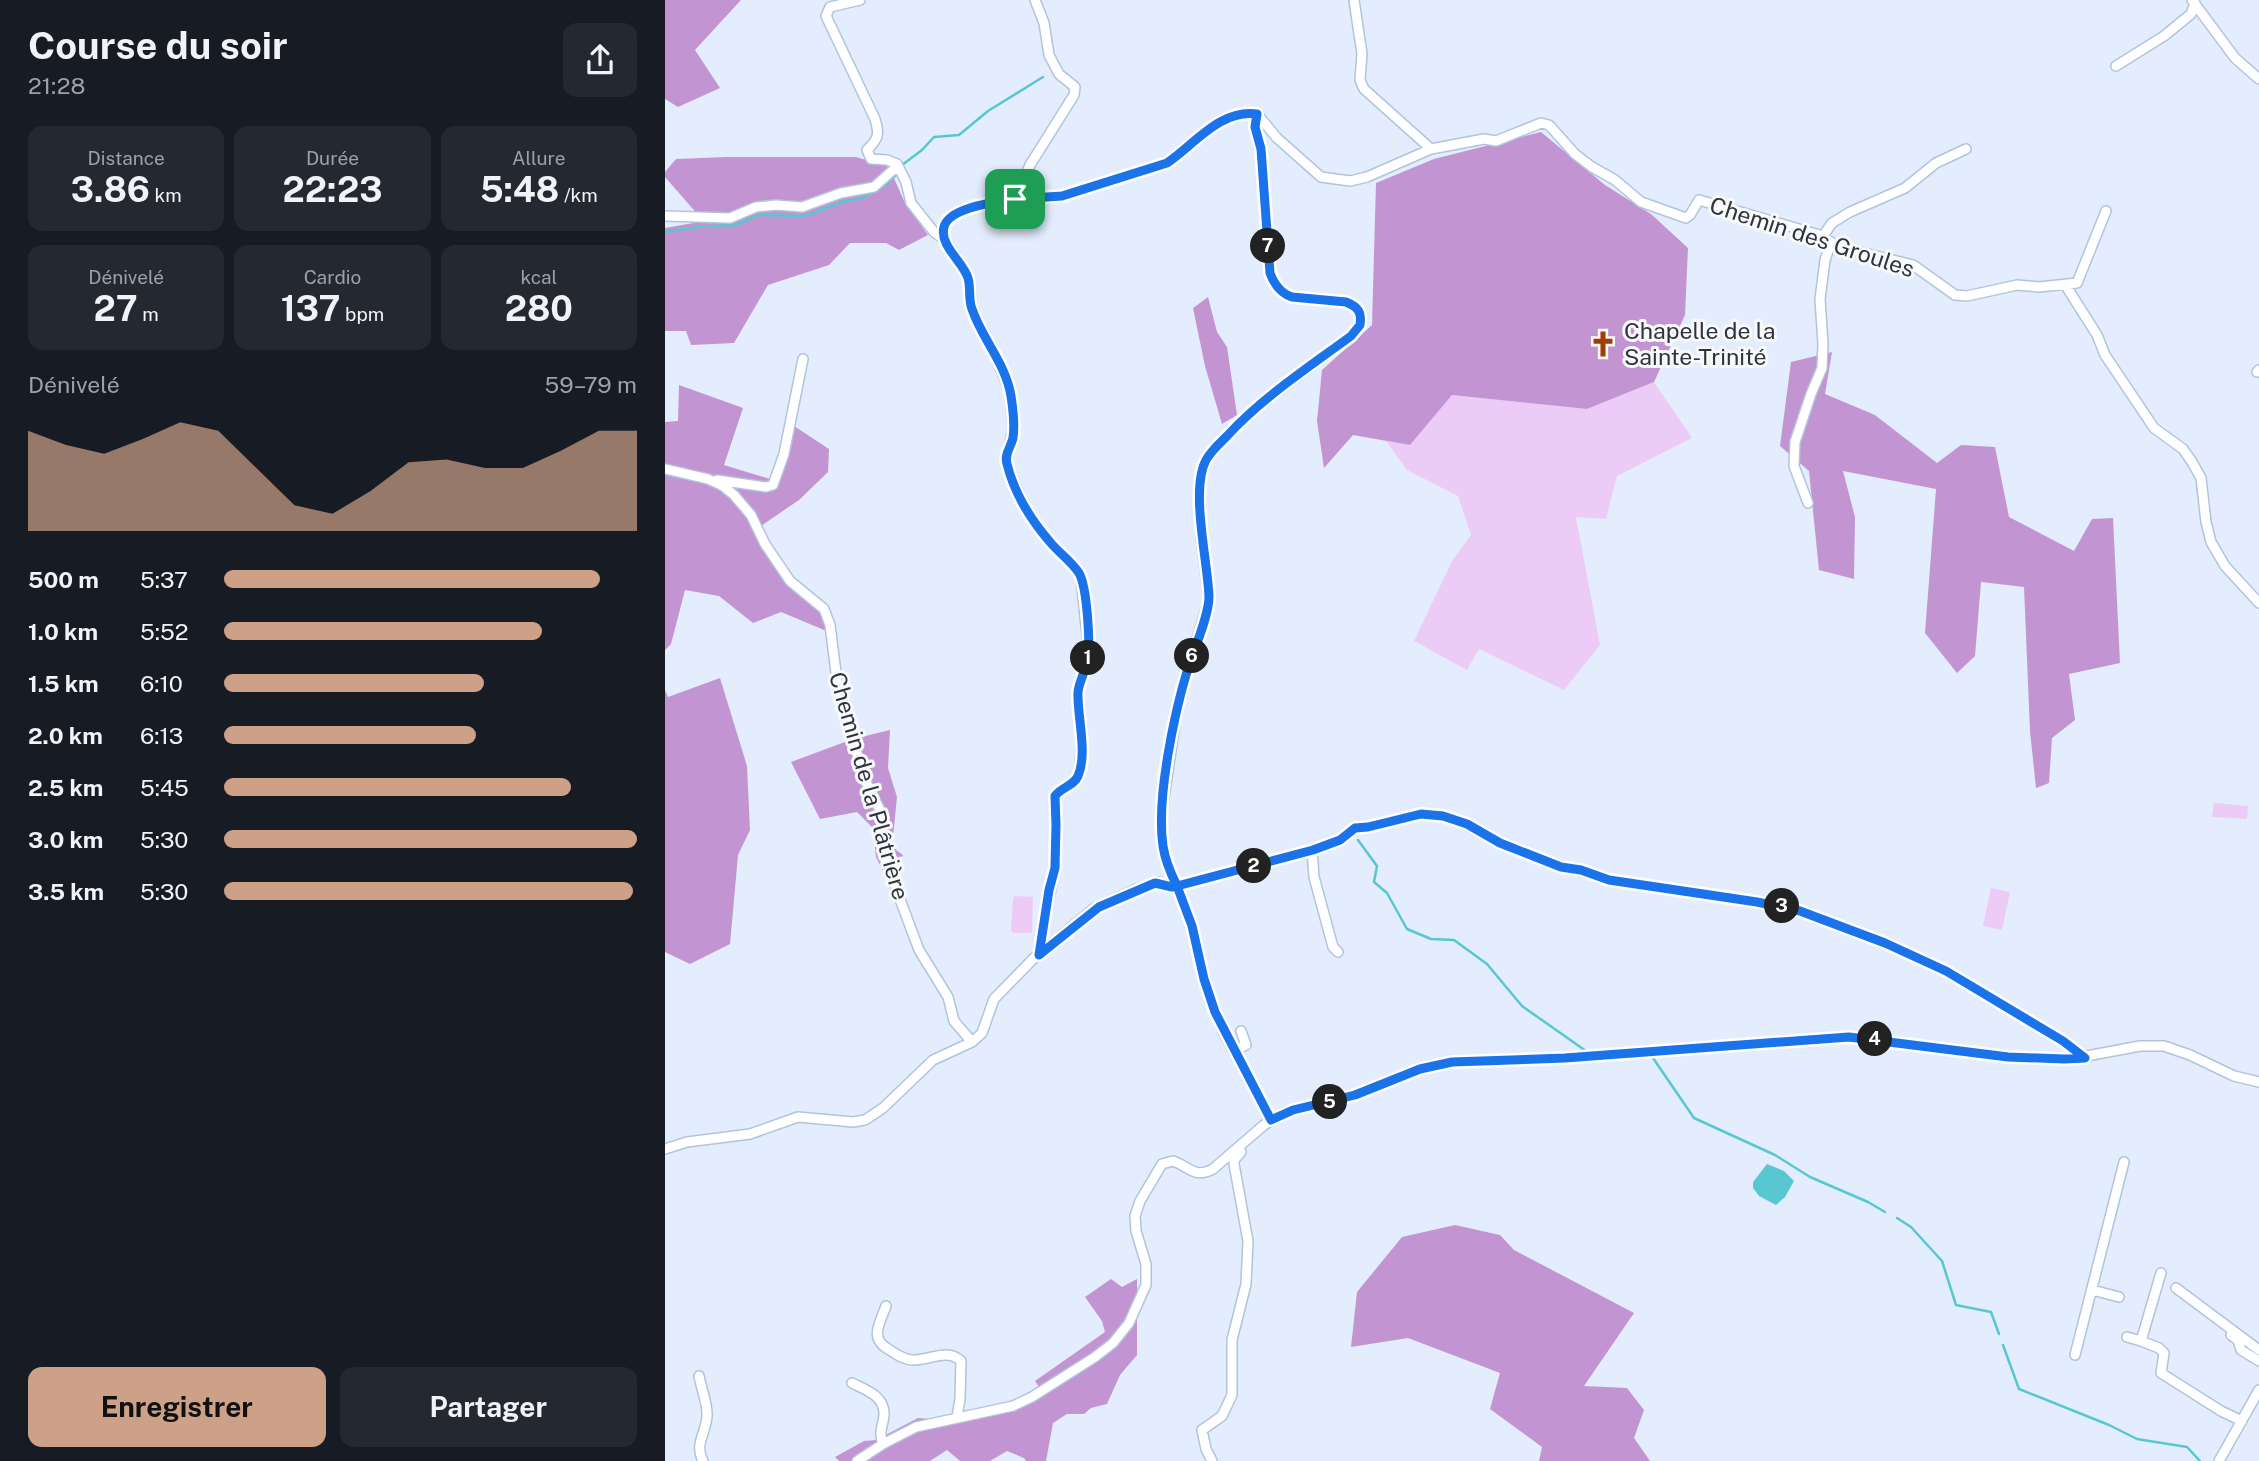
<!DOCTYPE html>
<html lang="fr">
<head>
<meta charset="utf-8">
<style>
  :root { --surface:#171b24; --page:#242831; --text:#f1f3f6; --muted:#9ea1a6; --accent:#cda187 }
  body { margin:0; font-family:"Public Sans",sans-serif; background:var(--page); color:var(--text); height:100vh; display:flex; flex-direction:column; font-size:26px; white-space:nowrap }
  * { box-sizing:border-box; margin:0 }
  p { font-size:23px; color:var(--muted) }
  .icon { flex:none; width:38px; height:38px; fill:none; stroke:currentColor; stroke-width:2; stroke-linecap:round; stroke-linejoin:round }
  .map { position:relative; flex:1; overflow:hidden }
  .drawer { display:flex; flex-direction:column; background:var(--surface); width:665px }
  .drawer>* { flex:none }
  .pin { position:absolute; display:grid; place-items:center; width:60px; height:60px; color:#fff; margin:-30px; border-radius:14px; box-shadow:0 4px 10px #0006 }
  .km { position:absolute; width:35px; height:35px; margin:-18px; border-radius:50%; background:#222; color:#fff; font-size:19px; line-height:35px; text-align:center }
  .round { display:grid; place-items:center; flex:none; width:74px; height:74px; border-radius:14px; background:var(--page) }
  .overview { display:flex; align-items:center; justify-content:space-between; height:119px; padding:0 28px }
  h1 { font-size:38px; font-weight:700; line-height:52px }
  .stats { display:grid; grid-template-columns:repeat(3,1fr); gap:10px; height:119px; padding:7px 28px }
  .stats div { display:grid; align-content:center; border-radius:14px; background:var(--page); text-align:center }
  .stats b { font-size:35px; font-weight:700 }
  .stats small { font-size:19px; font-weight:400 }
  .stats p { font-size:19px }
  .chart { height:196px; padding:14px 28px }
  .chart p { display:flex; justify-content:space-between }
  .chart svg { width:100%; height:126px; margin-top:7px; fill:var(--accent); opacity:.7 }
  .primary-button { display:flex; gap:14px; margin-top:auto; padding:14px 28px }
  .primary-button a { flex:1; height:80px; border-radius:14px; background:var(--accent); color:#111; font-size:28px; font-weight:700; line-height:80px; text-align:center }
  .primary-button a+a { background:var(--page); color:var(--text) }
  ul { padding:0 28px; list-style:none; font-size:23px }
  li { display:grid; grid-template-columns:112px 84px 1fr; align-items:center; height:52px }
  li i { height:18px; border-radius:9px; background:var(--accent) }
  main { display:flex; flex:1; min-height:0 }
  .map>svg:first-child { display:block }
</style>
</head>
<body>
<main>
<section class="drawer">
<div class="overview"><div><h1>Course du soir</h1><p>21:28</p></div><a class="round"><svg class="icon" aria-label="share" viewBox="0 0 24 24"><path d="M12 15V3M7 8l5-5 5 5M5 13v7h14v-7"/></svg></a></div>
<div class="stats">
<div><p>Distance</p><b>3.86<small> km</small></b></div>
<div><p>Durée</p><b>22:23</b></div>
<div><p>Allure</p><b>5:48<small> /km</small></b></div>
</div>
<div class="stats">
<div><p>Dénivelé</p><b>27<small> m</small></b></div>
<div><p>Cardio</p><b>137<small> bpm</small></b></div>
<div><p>kcal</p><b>280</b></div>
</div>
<div class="chart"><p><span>Dénivelé</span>59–79 m</p>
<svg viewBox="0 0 160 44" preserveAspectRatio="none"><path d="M0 44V9L10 14L20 17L30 12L40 6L50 9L60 22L70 35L80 38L90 30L100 20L110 19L120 22L130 22L140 16L150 9L160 9V44z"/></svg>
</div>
<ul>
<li><b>500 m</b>5:37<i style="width:91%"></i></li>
<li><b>1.0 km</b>5:52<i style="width:77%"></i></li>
<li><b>1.5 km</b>6:10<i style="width:63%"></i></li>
<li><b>2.0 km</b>6:13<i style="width:61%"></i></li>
<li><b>2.5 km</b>5:45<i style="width:84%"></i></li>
<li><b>3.0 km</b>5:30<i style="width:100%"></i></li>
<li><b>3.5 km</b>5:30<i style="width:99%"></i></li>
</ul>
<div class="primary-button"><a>Enregistrer</a><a>Partager</a></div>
</section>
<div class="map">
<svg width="1594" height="1461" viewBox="0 0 1594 1461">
  <rect width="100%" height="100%" fill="#e3edfe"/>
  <path fill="#edcbf7" d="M989,382L1027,438L952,476L941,519L911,517L935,645L899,690L814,649L802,670L749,641L787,561L806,535L793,496L742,470L721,441L745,445L787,395L922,409Z
    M1549,803L1583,806L1582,819L1547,817Z
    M1326,888L1345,892L1337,930L1318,926Z
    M350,896L368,897L367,933H348L346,930L348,898Z"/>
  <path fill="#c394d2" d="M0,0H76L30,50L55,88L13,107L0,99Z
    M876,132L940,185L986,214L1023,248L1020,315L989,382L922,409L787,395L745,445L688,435L659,468L652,421L657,370L707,325L711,183L769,159Z
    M62,157H191L224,167L240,203L263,235L234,250L221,243H185L164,265L103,285L69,343L26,345L21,331H0V228L34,222V216L0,177V172L11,159Z
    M543,297L552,332L562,347L572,415L557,424L540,366L528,308Z
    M1167,352L1160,394L1210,415L1272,463L1296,445L1330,447L1344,517L1409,551L1427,519L1448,518L1455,663L1404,674L1410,720L1387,738L1384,783L1371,788L1365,731L1359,587L1316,582L1310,656L1292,673L1260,633L1271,489L1178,471L1190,517L1189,579L1154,570L1144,471L1115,446L1126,362Z
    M14,385L78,408L59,465L105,479L126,424L164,449L163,472L134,500L90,530L117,577L159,615L164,632L116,612L88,623L54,596L20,590L6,644L0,650V422L13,421Z
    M55,678L82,766L85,830L73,855L65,944L25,964L0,952V690L3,697Z
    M225,730L223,768L232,797L227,847L238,855L220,875L211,857L208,828L192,812L155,819L126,762L188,739Z
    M790,1225L835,1235L849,1250L969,1313L919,1386L962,1388L979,1410L969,1438L985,1461H874L877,1447L825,1409L835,1373L743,1338L686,1347L692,1292L737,1237Z
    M446,1279L457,1287L472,1279V1355L455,1375L442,1404L426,1408L419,1414H402L388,1423L381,1461H361L359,1458L342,1451L325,1461H295L282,1450L265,1461H174L170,1457L199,1441L211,1440L253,1418L290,1421L379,1394L370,1381L440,1332L437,1321L420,1297Z"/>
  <path fill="#58c7d1" d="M1102,1164L1119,1171L1129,1181L1120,1197L1111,1205L1094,1196L1088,1188V1182Z"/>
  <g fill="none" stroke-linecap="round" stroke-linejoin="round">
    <path stroke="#58c7d1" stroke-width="2.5" d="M237,165L257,150L269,137L294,135L323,111L378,77
      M0,232L33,227L70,225L94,215L140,216L177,202L197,198L215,189L231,175
      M693,840L712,866L709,882L722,893L742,929L766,939L789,940L822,964L857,1006L921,1051
      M988,1058L1029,1118L1110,1155L1145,1177L1203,1202L1220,1212
      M1232,1218L1246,1227L1277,1261L1291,1305L1326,1312L1334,1334
      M1338,1345L1354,1389L1444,1425L1472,1439L1522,1447L1535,1461"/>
    <g stroke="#b2c3de" stroke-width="12">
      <path id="minor" d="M195,0L165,7L161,16L210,119C215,135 213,139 202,150L206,159L222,160L232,164L241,182L246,203L269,232L280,240L301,272L305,284L307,310L327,348L345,392L348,428L341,463L359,505L385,543L411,569L416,578L423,645L422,662L413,690L417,734L415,768L413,777L408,783L395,790L390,796C388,820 394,844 390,868C385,897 377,925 374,955
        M689,0L697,54L695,80L699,89L766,149
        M1527,0L1570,58L1594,79
        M1451,66L1499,36L1526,14L1530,3
        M592,114L590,127L596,149L605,273C609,284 615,293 627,297L681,302C693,307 697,312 695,325L686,336L584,413L541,459L535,482L536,538L544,600L521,674L511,717L496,818L498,847L501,860L527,926L543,991L558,1031L606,1120
        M592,114L612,138L656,177L685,181L702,177L766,149L819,139L831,141L876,123L884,125L910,154L927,167L950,180L976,202L1021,218L1025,215L1034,200L1158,236L1170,246L1248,265L1290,295L1302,296L1352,285L1374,287L1412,283L1441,211
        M350,199L365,165L409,95L410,87L394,74L384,55L379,23L370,0
        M0,216L65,218L91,207L111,205L137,207L176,193L209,187L228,170L234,169
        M1158,236L1167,223L1185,212L1240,188L1271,163L1301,149
        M280,240L278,231L280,223L291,213L306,208L350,199L397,196L502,163C530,144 554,109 592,114
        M1401,286L1432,335L1440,355L1489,428L1518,449L1527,462L1536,478L1541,522L1546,542L1560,566L1594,603
        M1592,372L1594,370
        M0,469L43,479L58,486L69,495L86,515L100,544L125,581L159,609L165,625L173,688L199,778L217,814L218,854L254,950L283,997L289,1021L307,1042
        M52,480L101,487L108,485L119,454L138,359
        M1143,503L1129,466L1130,442L1146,394L1157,368L1158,344L1155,299L1160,260L1166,242
        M647,850L649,877L668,947L673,952
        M490,883L507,887L512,886L647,850L675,840L690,828L703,827L756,814L778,816L801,825L835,843L896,867L916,871L945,880L1092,902L1135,911L1220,943L1281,971L1398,1041L1420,1057
        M569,1051L581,1045L576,1031
        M0,1149L22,1142L85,1134L133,1117L188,1122L200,1120L218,1108L268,1060L307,1042L317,1033L329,999L369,958L428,909L469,890L493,882
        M1496,1273L1476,1341L1494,1348L1499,1353L1496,1373L1556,1411L1577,1421
        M1511,1288L1594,1350
        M1427,1290L1454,1297
        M221,1306C215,1323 204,1338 223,1349C231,1354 239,1360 248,1360C266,1360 282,1348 296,1361L295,1399L292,1417
        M1566,1335L1573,1340L1576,1350L1594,1361
        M1462,1337L1476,1341
        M1410,1355L1459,1162
        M34,1376C36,1388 43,1404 42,1416C41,1434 29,1443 38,1461
        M187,1383C201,1390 220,1396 219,1415C218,1428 213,1430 218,1444
        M192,1461L218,1444L251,1427L348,1406L367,1397L430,1357L448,1343L464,1323L481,1285V1264L471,1231L470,1216L475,1201L497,1164L508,1161C525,1167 529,1179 548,1169L599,1125L621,1112L690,1095L755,1069L787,1062L900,1058L1184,1037L1365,1059L1411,1058L1475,1046H1499L1525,1055L1569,1076L1594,1082
        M547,1461L541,1449L537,1430L557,1416L567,1395V1340L581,1284L583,1241L569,1164V1160L576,1152
        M1554,1461L1594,1390"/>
    </g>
    <use href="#minor" stroke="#fff" stroke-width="9"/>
  </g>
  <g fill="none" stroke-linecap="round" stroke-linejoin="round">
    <g stroke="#fff" stroke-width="14">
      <path id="route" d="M350,199C332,202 284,207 279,227C274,245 298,262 303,278C306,288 303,299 307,309C317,339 341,364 346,396C348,409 350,425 348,438C346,447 339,454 342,464C349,492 366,520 385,542C394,553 406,561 414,573C422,587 426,645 422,662C420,672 414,682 413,692C412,716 423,753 413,776C409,786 396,787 390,796L391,825L390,868L384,890L374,955L434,907L490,883L507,887L512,886L648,850L675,840L690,828L703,827L756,814L778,816L802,824L835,843L896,867L916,870L944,880L1092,902L1135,911L1220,943L1281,971L1398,1041L1420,1058L1399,1059L1343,1057L1184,1037L900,1058L787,1062L755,1069L690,1095L628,1110L606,1120L550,1012L539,979L527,926L512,886C506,874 500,860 498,846C491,799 509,714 523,668C529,650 544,615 544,597C543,562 525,490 541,460C546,451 555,443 562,436C598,397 644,367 686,336L695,325C697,312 693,307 681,302L627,297C615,293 609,284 605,273L596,149L590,127L592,114C555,109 530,144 502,163L397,196L350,199"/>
    </g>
    <use href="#route" stroke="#1a73e8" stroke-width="9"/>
  </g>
  <defs>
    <g id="church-bare" transform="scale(2.1)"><path d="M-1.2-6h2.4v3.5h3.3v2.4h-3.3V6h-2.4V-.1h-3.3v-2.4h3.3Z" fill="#a03d00" stroke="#f9f9f9" stroke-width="2.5" paint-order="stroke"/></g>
  </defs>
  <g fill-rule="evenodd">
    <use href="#church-bare" x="938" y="344"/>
  </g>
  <g text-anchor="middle" stroke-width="6" stroke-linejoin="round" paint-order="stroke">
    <g font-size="23" fill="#2e343f" stroke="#f9f9f9">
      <text transform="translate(1147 237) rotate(18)" y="8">Chemin des Groules</text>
      <text transform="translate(204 786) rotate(74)" y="8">Chemin de la Plâtrière</text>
    </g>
    <g font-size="23" fill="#2e343f" stroke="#f9f9f9" text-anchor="start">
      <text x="959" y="339">Chapelle de la<tspan x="959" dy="26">Sainte-Trinité</tspan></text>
    </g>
  </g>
</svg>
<div class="pin" style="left:350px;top:199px;background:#1e9e55"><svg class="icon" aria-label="arrive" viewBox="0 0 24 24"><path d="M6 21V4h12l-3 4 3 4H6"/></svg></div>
<b class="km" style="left:423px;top:658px">1</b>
<b class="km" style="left:589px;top:866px">2</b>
<b class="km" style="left:1117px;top:906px">3</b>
<b class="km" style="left:1210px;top:1039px">4</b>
<b class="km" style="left:665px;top:1102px">5</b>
<b class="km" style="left:527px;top:656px">6</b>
<b class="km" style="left:603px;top:246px">7</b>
</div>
</main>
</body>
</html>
